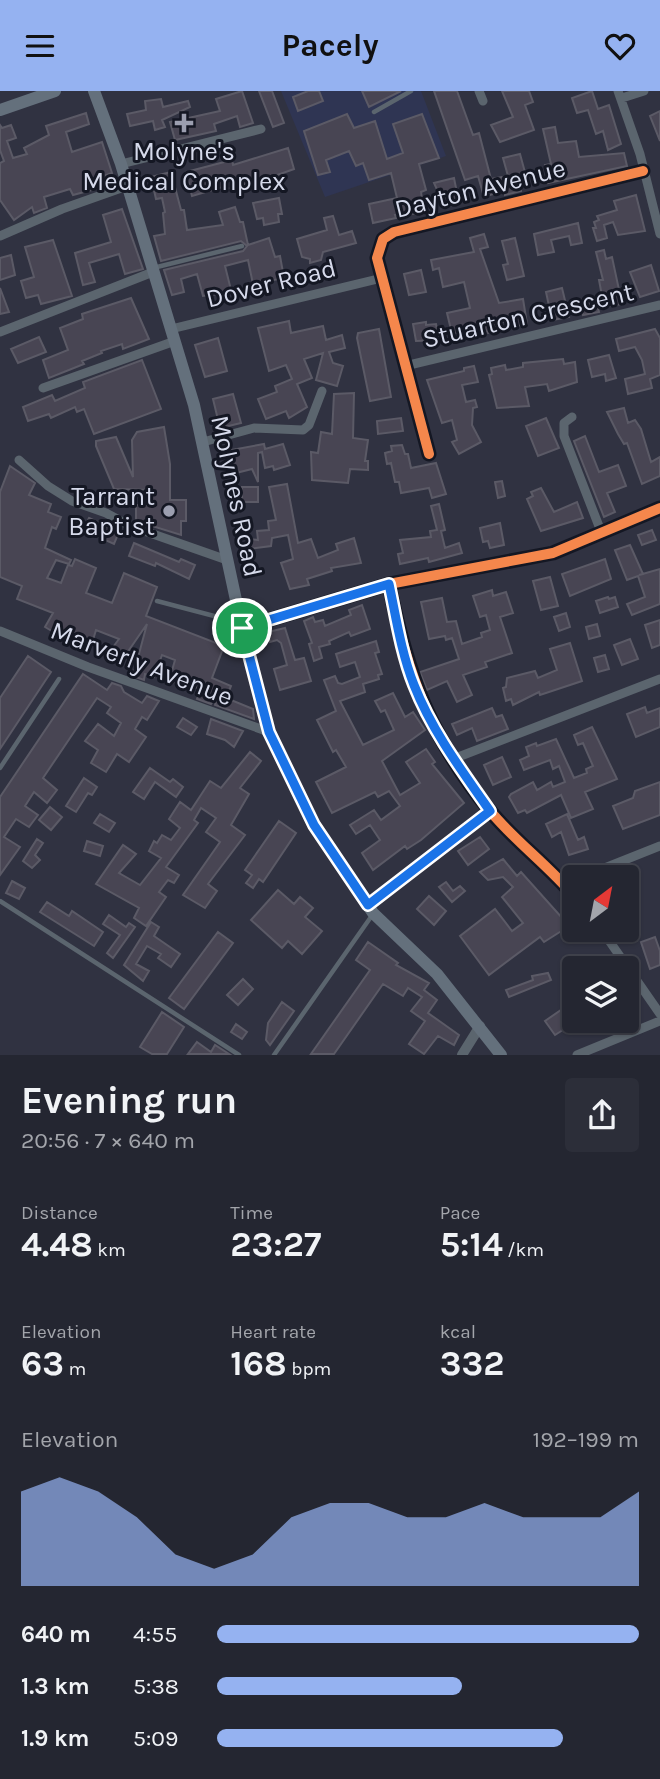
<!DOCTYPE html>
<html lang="en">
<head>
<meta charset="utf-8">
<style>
  :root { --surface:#242631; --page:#2c2e39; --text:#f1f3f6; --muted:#a3a5ab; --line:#41434d; --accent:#95b2f1 }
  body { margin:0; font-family:Karla,sans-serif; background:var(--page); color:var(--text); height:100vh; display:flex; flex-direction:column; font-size:26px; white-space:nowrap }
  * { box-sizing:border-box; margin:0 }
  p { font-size:23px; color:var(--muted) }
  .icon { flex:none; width:38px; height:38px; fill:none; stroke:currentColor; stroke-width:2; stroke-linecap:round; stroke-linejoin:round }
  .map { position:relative; height:964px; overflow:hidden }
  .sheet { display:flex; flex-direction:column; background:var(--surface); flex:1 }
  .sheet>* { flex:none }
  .needle { width:46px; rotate:32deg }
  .tools { position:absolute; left:562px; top:774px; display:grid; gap:14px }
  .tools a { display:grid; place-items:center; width:77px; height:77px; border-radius:7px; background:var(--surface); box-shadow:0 2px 5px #0004,0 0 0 2px var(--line); font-size:35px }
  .pin { position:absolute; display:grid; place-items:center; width:60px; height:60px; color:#fff; margin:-30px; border:4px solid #fff; border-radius:50%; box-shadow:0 2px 7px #0007 }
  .round { display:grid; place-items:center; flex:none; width:74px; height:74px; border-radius:7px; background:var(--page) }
  .summary { display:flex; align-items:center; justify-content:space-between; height:119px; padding:0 21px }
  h1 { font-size:38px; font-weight:700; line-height:52px }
  .stats { display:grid; grid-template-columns:repeat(3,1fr); gap:10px; height:119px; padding:7px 21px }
  .stats div { display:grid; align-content:center }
  .stats b { font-size:35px; font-weight:700 }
  .stats small { font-size:19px; font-weight:400 }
  .stats p { font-size:19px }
  .chart { height:196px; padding:14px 21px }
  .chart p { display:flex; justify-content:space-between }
  .chart svg { width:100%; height:126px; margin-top:7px; fill:var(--accent); opacity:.7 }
  ul { padding:0 21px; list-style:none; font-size:23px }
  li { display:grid; grid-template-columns:112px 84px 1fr; align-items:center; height:52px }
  li i { height:18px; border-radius:9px; background:var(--accent) }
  header { display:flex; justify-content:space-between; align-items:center; height:91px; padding:0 21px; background:var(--accent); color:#111; font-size:32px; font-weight:700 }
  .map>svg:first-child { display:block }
</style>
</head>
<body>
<header><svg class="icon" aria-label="menu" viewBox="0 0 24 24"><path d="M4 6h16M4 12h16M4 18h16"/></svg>Pacely<svg class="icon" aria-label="heart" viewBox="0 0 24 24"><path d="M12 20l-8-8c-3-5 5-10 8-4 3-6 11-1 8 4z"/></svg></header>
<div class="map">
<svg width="660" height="964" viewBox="0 0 660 964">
  <rect width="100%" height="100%" fill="#303241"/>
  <path fill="#2f3553" d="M281,0H421L446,65L325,106Z"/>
  <path fill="#484553" stroke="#5b5a66" stroke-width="2" d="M242,0L253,32L240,36L237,25L214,33L216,40L175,49L170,31L220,20L216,8Z
    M259,0H272L284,32L273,36Z
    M308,0H319L323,10L298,20L293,6Z
    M362,0H401L369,16Z
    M434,0H457L473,44L479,42L491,88L508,85L503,67L520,63L526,85L519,87L521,100L505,104V99L484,106L478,85L465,89Z
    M502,0H529L533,11L525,14L534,39L500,51L491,34L513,26Z
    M592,0L598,18L609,14L621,53L608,59L603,40L596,43L588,19L577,22L572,7Z
    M161,8L163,16L188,10L190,16L162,29L165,36L155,39L153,30L130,35L127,23L146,19L145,10Z
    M660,20V50L650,25Z
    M86,22L89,33L66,41L72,61L102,51L112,82L106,84L110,94L73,104L70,98L44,106L47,117L34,122L32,116L14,129L0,109V72L4,70L0,59V34L2,37L11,34L16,47L7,50L13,67L27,63L24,57L49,44L46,35Z
    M347,23L354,37L375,30L387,68L403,62L393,33L422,23L439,67L419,73L426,99L421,101L424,122L395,124L396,127L373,132L369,113L397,107L391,82L369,89L363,72L356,75L349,60L326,69L330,81L318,84L304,40Z
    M555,36L558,52L576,50L579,66L624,62L627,75L548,92L545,74L551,73L543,38Z
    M288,57L294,78L249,94L248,92L227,98L226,95L192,105L186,81L232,69L233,74Z
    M171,81L181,119H184L187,139L223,134L219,121L235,116L240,131H243L248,154L269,147L275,166L280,165L284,187L253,193L248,169L225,175L231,199L226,202L203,205L197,183L181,188L184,201L172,204L164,179L243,160L247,155L241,150L161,170L154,145L165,143L163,122L165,121L162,107L156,108L151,86Z
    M454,87L459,112L445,116L434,92Z
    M636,104L645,140L618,144L613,131L604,134L607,147L597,150L593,137H596L594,131L599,129L597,125L617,119L614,110Z
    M279,107L282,123H278L279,131L264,134L263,127L257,128L253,112Z
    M122,118L143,178L125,183L119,163L89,172L95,191L83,194L75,162L111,151L103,124Z
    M333,125L339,144L352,140L356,152L323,161L321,169L310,172V168L302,166L297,148L327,139L324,127Z
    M578,132L582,152L571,154L569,145L551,149L554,161L538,164L534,143Z
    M484,143L488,156L480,158L499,212L523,208L527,233L517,235L515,229L501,231L502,236L497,237L498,240L488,242L484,236L452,243L447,222L470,217L464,191L443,196L439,177L433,179L431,169L474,161L470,147Z
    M515,147L524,185L507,189L503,174L508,173L502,150Z
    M53,149L72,205L41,213L38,204L26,207L21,190L34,186L25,156Z
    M604,159L606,168L612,166L622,213L598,217L599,221L583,224L580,209L602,205L599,189H603L596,161Z
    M11,164L15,184L0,189V167Z
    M651,174L659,200L640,206L630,181Z
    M421,179L426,201L409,204L404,183Z
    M0,197L9,221L0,223Z
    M562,197L569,226L552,229L546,201Z
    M131,207L149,248L123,258L122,253L101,260L102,262L82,270L84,273L49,287L43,269L68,259L60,237L83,228L82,223Z
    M289,230L291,242L323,235L326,249L342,244L345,257L329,261L333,272L343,275L337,295L316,289L323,262L304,268L312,287L297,293L307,316L289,327L286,320L266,328L258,308L277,301L275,295L292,288L286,274L269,280L258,237Z
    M426,231V234L436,233L439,249L416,250L413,233Z
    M379,238L391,306L370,310L357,247L358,242Z
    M655,238L660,247V284L650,288L652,297L628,303L625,288L645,283L642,269L635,256L619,260L616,248Z
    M39,246L46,261L18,272L11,258Z
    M218,247L227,280L205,286L195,254Z
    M609,264L616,287L606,290L605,283L592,286L588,269Z
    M563,268L564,273L575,271L577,291L549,300L547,293L525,296L529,315L497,317L489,284L492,283L491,277L505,274L506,279L523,276V272Z
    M142,269L161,318L94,343L84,318L77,321L75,316L51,327L49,323L28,330L23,316L52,304L55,310L85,297L83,291Z
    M474,275L478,291L462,294L466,311L475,309L477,316L473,317L472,334L481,351L459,363L452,351L457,349L452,329L442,332L427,289L464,280V277Z
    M354,302L353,347L368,349L365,370H368V379L350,378L348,392L312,389L311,361L318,362L321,341L332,343L334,303Z
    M233,303L241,332L220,337L213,308Z
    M624,317L628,332L635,329L641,338L651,371L660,366V385L642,393L627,352L624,353L618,343L607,321Z
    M401,327L403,340L378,343L377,330Z
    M546,327L559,357L538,365L526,335Z
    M164,336L170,373V409H186V430H181V444L136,430V414H152V399L114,398L96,355V350L116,346L133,386L132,349L137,341Z
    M585,345L599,381L618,374L626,395L607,402L615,421L604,426L574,350Z
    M264,353L265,358L283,353L290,374L274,379L273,375L265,377L262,361L258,362V391L252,378L232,383L226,360Z
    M402,354L405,363H408L411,377L436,372L446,403L432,407L429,397L401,402L399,391H395L391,372L387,373L385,362L392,360L391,355Z
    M10,375L35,392L29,404L51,413L48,421L61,426L56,438L52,436L45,457L71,469L69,473L56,469L47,487L61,492L68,474L72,475L75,468L96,477L86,502L112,512L124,482L157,496L146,525L224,555L212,587L231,595L226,607L253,618L254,628L215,614L219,601L211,613L197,608L201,598L169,590L175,569L162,564L154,586L145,583L144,589L133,585L147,533L120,572L108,563L119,548L96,539L93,549L75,542L71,554L59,549L60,545L45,536L53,522L17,508L22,495L0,486V401Z
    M502,390L505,405L498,407L495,391Z
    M287,393L298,452L311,448L318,467L338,459L336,453L354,447L361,472L331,477L332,480L307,488L309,494L290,498L281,472L293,468L288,444L272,447L271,455L248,458L249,448L258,449L257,440L269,439L268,430L276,429L269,396Z
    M242,396H258V411H242Z
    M541,397L554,421L577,411L583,427L541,440L527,408L533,405L531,401Z
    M439,413L445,439L441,440L445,457L459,452L462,462L429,471L428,467L400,473L398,463L403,462L400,449L431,446L430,440L437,439L431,415Z
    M89,427L119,441L114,453L83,439Z
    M500,432L504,454L490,457L488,450L483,451L480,437Z
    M652,439L656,449L642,454L638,444Z
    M134,452L179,471L181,468L195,474L189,488L156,472L155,475L129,465Z
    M630,454L643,483L639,484L660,478V513L632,524L627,513L645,506L638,485L627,489L615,459Z
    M605,468L611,488L570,505L562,483Z
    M550,486L558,515L541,519L533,490Z
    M492,499L493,505L506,501L513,522L500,526L512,562L485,571L487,576L463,584L472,604L457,611L447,590L427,599L420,581L459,568L452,547L446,549L445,545L429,548L421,511L442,507L447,531L456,530L462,553L482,546L481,542L490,539L486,524L480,526L473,505Z
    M608,506L609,508L615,506L618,516L600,522L596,510Z
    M362,514L370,538L351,545L349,541L329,550L330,553L319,556L322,567L314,570L309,553L312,552L304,530L313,526L315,531L323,529L325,535L351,524L349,519Z
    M566,522L570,536L559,540L554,526Z
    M660,529V554L652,557L645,534Z
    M597,533L600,545L589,548L586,536Z
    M285,537L295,569L304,567L311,590L280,599L274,578L287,574L281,552L277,549L270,551L268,541Z
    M630,548L638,568L622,574L614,554Z
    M376,550L379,561L375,562L382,583L378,584L379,588L363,593L365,601L340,610L363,654L394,639L385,619L381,621L375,610L393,602L405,626L413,621L425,639L382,670L400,704L420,692L406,671L426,658L435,671L432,673L464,712L421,749L407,758L405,755L373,779L362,762L380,749L370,734L356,743L350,734L374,719L381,729L400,715L389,700L378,706L375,701L332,722L316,691L346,676L336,659L333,661L317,629L336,620L324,589L335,585L338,592L342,593L360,586L355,571L340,576L336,563Z
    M570,552L582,590L540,604L539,601L513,614L511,608L506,610L503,597L506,596L507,587L535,580L538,587L557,579L550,558Z
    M605,564L609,578L598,581L594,567Z
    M28,565L51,581L0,658V607Z
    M83,583L107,599L112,592L121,595L124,601L142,612L147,605L159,610L147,629L142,626L135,638L146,646L129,671L117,663L106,681L91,672L98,659L85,650L98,633L114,645L121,632L107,622L111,616L97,607L43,687L57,699L47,712L34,701L25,715L38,724L29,736L16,728L4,746L20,756L0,784V706Z
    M645,616L647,622L660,617V636L636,646L627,623Z
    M492,617L496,626L502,624L508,638L477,650L472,637L457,644L452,633Z
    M183,627L197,636L191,644L177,636Z
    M211,628L243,640L234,656L225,649L207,643Z
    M592,636L617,688L585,701L593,718L571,727L561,704L527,722L525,719L518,722L509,706L511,703L533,691L537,699L551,691L553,696L565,691L559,675L553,678L550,669L524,679L520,669L529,665L526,656L536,652L537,655L556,648L574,687L587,682L586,678L593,675L583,652L578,654L574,644Z
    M250,661L261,670L240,697L249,703L231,734L245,744L208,793L217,800L205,817L183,804L220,751L206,741L216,727L201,717L194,729L198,732L166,776L179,784L174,792L168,789L159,801L166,806L146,835L134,827L139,817L96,793L123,754L136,763L119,782L140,794L161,767L149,760L154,750L157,752L162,744L171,749L180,737L169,728L180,711L191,719L210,690L221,697Z
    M502,666L511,686L493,694L484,674Z
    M150,677L170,691L173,688L183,696L176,706L155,691L144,708L133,701Z
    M84,687L97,696L92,704L88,702L76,721L66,715Z
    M660,691V724L623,738L613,715L633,707L635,700Z
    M50,716L62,726L51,739L39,729Z
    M100,723L115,732L109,741L94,732Z
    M567,723L578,749L584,746L588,758L569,764L561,741L552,746L546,733Z
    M279,730L296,742L263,791L259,788L253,797L246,792L252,784L245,779Z
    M480,746L489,758L468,774L458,760Z
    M37,748L43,752L35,764L40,769L32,777L23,770Z
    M87,750L103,755L100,765L84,760Z
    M503,768L517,785L521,781L563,828L569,825L574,832L544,851L540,846L489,884L460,845L495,818L512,840L523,832L502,806L513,796L503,786L488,789L480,781Z
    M12,790L25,797L19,808L6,802Z
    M446,791L453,800L460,795L465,800L452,811L439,796Z
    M278,799L294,813L300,806L313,817L305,826L322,840L302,863L288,850L282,857L251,829Z
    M429,805L446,820L434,834L417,818Z
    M627,809L637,830L629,834L626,829Z
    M47,811L69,825L72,820L103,841L94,855L40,821Z
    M109,824L126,836L129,832L135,836L113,867L107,862L120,844L103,833Z
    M151,831L159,836L154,845L180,863L171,876L158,867L161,863L147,855L136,873L149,880L143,890L124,874Z
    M218,841L233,852L184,918L169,907Z
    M655,846L660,860V874L650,878L641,851Z
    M368,851L398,872L396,874L429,892L424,899L437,909L428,922L459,944L454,954L438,945L424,963L409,953L425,930L411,920L422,906L408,897L403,905L383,893L334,963H311L370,879L356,869Z
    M548,882L551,889L509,906L506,899L533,889L532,885Z
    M243,888L253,898L238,914L227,904Z
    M574,910V932L555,944L545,930Z
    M282,911L294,920L270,954L266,949L268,932Z
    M162,921L184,936L167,963H152L140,956Z
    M236,933L247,941L242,948L231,941Z
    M197,951L211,961L215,954L229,963H188Z"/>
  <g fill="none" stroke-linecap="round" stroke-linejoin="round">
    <path stroke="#5b656e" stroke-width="4.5" d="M374,21L411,0
      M153,177L242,155
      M157,510L237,531
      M0,677L59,588
      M0,810L239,964
      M274,964L373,823"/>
    <path stroke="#5b656e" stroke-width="9" d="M479,0L483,10
      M618,0L640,63L660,143
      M622,7L644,0
      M121,73L261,38
      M0,145L62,118L127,95
      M171,238L382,187
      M0,241L153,181
      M405,275L660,214
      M43,297L175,250
      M572,326L564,332V345L602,443
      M203,351L254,337L303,339L309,334L322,300
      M429,363L377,167L383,148L394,141L643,80
      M19,369L48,395L72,410L106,422L130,435L227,469
      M389,493C407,583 431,648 491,721C516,751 549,775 574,805
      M242,537L389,493L553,462L660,417
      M0,540L88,576L269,641
      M453,668L660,588
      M582,786L660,755
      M368,814L490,720
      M601,838L660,923
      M577,964L660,930"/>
    <path stroke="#5b656e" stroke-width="10" d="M462,964L480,935"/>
    <path stroke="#64707c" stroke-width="12" d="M94,0L121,73L194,314L242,537L269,641L314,734L373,822L437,883L501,964
      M0,19L55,0"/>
    <g stroke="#141723" stroke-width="15">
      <path id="cycleway" d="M429,363L377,167L383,148L394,141L643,80
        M389,493C407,583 431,648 491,721C516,751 549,775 574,805
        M242,537L389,493L553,462L660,417"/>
    </g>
    <use href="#cycleway" stroke="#f5874c" stroke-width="10"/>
  </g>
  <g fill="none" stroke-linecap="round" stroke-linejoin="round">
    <g stroke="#fff" stroke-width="14">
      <path id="route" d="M389,493C396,526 401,561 414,594C432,640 462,680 490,720L368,814L314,734L269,641L242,537Z"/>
    </g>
    <use href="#route" stroke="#1a73e8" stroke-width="9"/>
  </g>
  <g fill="#9c9fb0" stroke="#141723" stroke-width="2.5">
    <path d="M180.5 21.5h7v7h7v7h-7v7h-7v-7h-7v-7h7z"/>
    <circle cx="169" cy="420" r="7"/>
  </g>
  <g text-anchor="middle" stroke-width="6" stroke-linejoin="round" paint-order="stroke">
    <g font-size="26" fill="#d6daeb" stroke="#141723">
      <text x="184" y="69">Molyne's<tspan x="184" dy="30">Medical Complex</tspan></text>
      <text x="155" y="414" text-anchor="end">Tarrant<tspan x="155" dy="30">Baptist</tspan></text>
    </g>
    <g font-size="26" fill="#d6daeb" stroke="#141723">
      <text transform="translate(480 97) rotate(-14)" y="9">Dayton Avenue</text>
      <text transform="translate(271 192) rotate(-14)" y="9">Dover Road</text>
      <text transform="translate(528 224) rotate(-13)" y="9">Stuarton Crescent</text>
      <text transform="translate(237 405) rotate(78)" y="9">Molynes Road</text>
      <text transform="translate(142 572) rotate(21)" y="9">Marverly Avenue</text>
    </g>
  </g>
</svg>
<div class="tools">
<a><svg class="needle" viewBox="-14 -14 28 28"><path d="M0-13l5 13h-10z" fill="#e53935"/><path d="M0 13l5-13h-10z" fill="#a3a5ab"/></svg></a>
<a><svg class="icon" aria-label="layers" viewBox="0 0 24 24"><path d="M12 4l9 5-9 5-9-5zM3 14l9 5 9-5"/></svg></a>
</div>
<div class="pin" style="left:242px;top:537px;background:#1e9e55"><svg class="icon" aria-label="arrive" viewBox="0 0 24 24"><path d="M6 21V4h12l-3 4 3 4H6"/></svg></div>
</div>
<section class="sheet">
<div class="summary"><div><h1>Evening run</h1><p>20:56 · 7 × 640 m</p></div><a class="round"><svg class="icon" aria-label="share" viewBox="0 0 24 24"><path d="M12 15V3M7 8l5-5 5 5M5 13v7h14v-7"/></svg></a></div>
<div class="stats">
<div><p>Distance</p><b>4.48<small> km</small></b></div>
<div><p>Time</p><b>23:27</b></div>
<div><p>Pace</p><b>5:14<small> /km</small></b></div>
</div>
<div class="stats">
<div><p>Elevation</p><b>63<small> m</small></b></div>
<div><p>Heart rate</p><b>168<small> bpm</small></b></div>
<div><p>kcal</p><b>332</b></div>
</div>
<div class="chart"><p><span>Elevation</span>192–199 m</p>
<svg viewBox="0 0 160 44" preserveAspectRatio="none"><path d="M0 44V11L10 6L20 11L30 20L40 33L50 38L60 33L70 20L80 15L90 15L100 20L110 20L120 15L130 20L140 20L150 20L160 11V44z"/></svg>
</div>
<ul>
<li><b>640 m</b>4:55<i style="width:100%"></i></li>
<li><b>1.3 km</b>5:38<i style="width:58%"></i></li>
<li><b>1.9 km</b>5:09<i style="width:82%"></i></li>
</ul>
</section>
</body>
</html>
